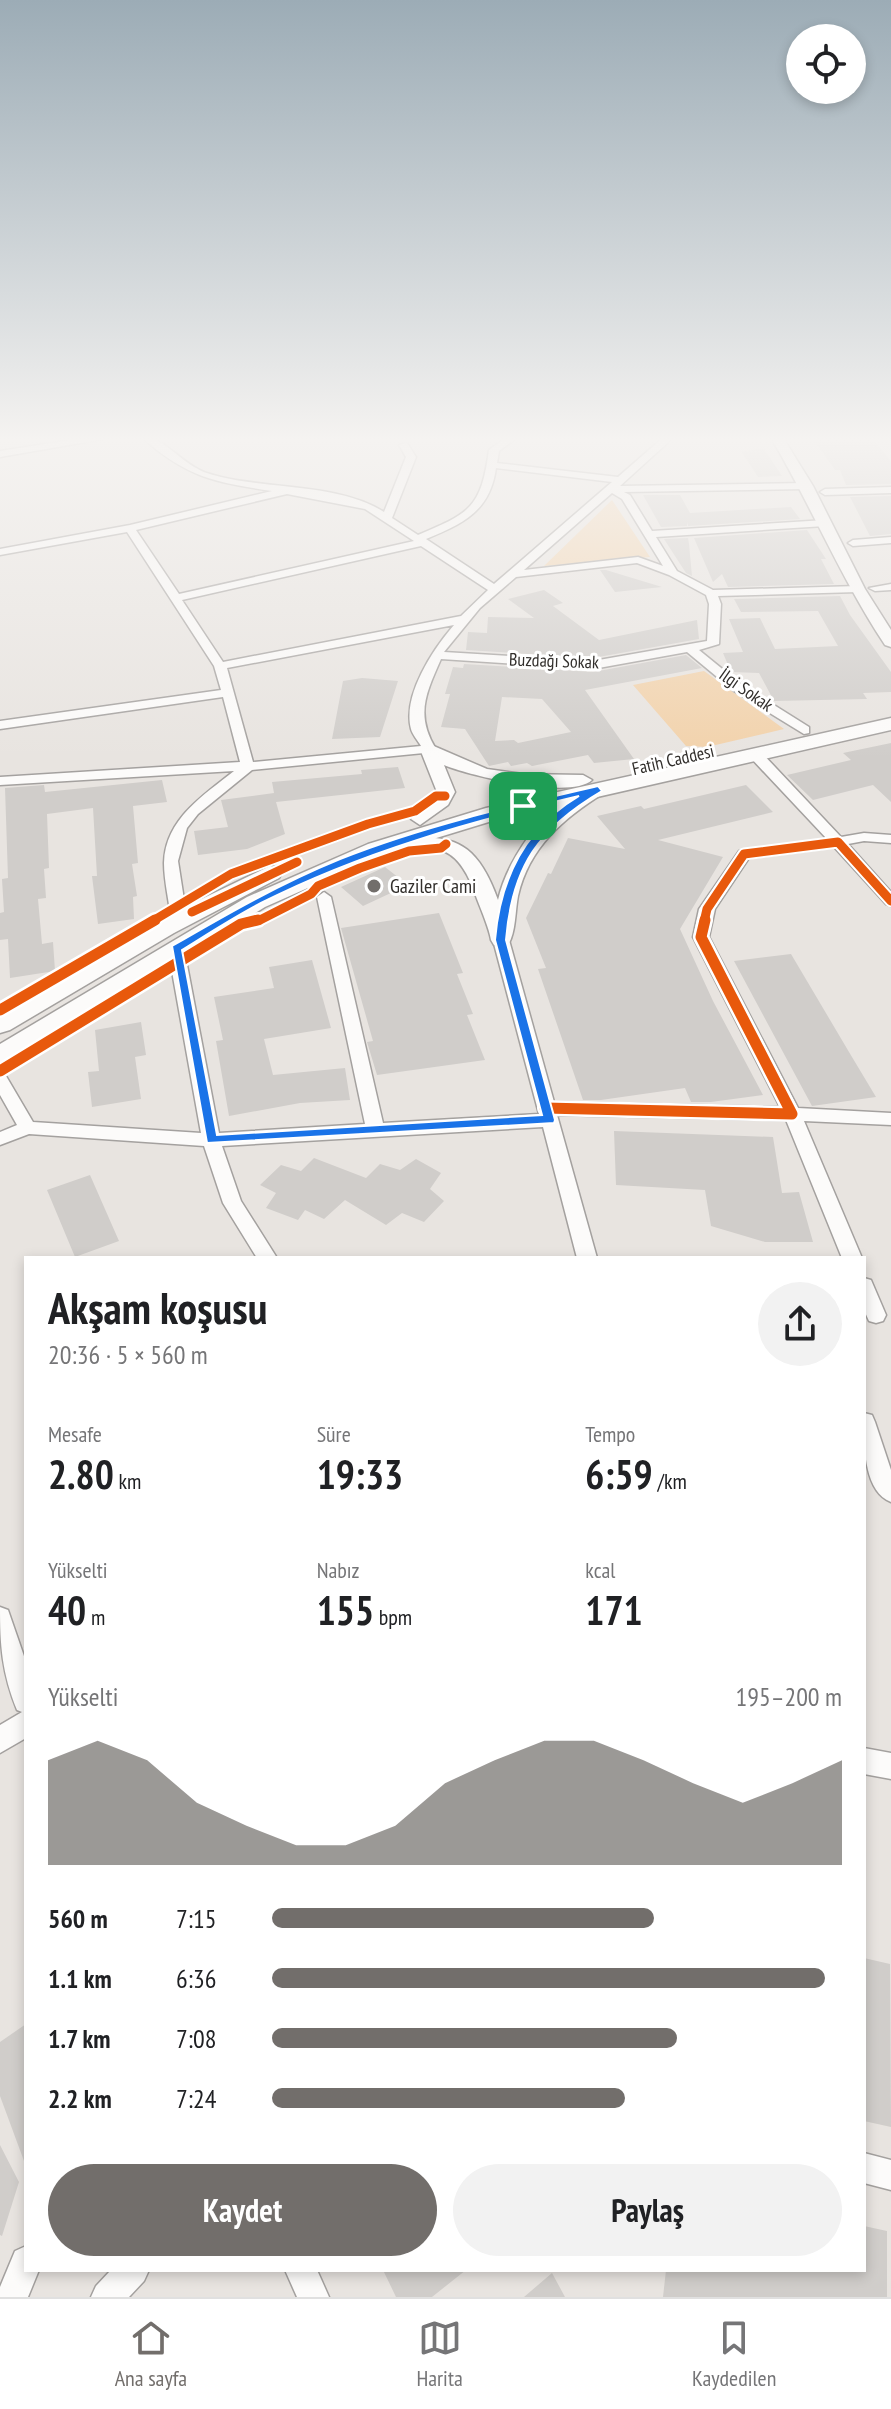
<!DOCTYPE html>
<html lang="tr">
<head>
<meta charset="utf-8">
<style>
  :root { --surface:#fff; --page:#f2f2f2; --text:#202124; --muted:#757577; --line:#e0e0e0; --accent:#726e6b }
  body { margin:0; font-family:"PT Sans Narrow",sans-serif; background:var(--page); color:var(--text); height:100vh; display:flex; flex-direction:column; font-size:30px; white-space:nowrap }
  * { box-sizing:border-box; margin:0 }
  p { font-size:26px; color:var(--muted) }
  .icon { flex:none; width:44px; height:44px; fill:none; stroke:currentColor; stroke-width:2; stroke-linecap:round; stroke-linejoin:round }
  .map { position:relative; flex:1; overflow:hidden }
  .side { position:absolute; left:24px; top:1256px; width:842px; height:1016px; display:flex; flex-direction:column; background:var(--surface); border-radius:0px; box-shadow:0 4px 12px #0003 }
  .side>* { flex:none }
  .buttons { position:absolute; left:786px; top:24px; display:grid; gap:16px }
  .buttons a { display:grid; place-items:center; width:80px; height:80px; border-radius:50%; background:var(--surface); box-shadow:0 4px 12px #0003; font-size:40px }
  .pin { position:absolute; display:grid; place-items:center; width:68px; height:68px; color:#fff; margin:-34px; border-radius:16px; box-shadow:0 4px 12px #0006 }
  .round { display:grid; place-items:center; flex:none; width:84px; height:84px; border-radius:42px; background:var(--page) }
  .headline { display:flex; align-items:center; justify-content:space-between; height:136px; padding:0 24px }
  h1 { font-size:44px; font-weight:700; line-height:60px }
  .figures { display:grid; grid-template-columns:repeat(3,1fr); gap:12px; height:136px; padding:8px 24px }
  .figures div { display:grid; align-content:center }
  .figures b { font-size:40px; font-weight:700 }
  .figures small { font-size:22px; font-weight:400 }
  .figures p { font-size:22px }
  .chart { height:224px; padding:16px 24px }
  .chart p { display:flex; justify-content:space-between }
  .chart svg { width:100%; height:144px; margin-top:8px; fill:var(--accent); opacity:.7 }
  .action { display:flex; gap:16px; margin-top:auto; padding:16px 24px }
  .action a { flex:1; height:92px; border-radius:48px; background:var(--accent); color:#fff; font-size:32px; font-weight:700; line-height:92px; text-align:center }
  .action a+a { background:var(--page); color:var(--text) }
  ul { padding:0 24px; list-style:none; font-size:26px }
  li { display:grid; grid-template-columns:128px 96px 1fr; align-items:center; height:60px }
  li i { height:20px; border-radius:10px; background:var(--accent) }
  .menu { display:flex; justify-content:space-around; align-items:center; height:112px; border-top:2px solid var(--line); background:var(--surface); font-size:22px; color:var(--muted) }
  .menu a { display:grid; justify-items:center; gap:4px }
  .menu .current { color:var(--accent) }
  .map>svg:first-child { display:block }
</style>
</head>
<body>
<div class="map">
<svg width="891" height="2297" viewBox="0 0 891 2297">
  <rect width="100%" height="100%" fill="#e8e4e0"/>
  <path fill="#f2d2ab" d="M612,500L650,557L544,566Z
    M704,671L784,729L707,747L686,746L633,685Z"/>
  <path fill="#d0cdca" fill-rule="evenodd" d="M811,436H871L891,461V484L846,485L840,470H835Z
    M764,449L782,476L758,477L741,451Z
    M643,495H680L690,513L791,507L800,519L688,526L687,522V526L661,527Z
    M891,496V534L870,536L850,497Z
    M807,530L826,559H821L834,584L728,587L722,574L713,582L694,538Z
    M688,538L689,544L692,576L686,573L664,539Z
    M600,570H606L662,587L615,592Z
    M544,590L563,603L553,606L599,640L697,620L699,639L593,658L466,650L468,632L487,633L488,617L534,618L508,599Z
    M840,596L850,615L891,672V692L863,693L867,699L774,701L759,673L731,672L723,653L743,652L729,619L760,618L775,649L838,646L818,611L741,612L734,599Z
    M686,655L702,668L585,690L634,759L594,763L588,755L532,766L527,763L511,766L508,762L489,766L465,729L441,727L450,694H445L453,667L463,668L464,664L593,672ZM502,697L542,699L571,732L518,743L514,740L495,741Z
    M362,678L398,681L380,737L332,739L343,681Z
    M891,743V802L873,785L813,800L787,775L851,760L843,753Z
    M398,767L405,788L276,802L285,834L247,849L198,855L194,831L228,827L221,800L274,793L272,782L362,774L361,770Z
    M162,780L167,802L133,806L138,863L132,864L137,896L133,897L134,919L98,924L92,876H97L93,808L47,814L49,868L44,869L46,898L38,899L42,944L53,942L55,971L10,978L8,939L0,940V913L4,912L2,879L8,878L5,788L44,785L45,792Z
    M746,785L773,812L658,840L723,857L680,929L713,1001L763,1095L711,1102H691L685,1088L601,1100H583L538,969L546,968L526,918L548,873L551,874L568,838L625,849L597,816L641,806L644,809Z
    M385,867L408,885L363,906L341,887Z
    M439,913L463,973L457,974L473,1014L467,1015L485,1060L377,1075L367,1042L373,1041L341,928Z
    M791,954L849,1052L876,1097L812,1106L734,961Z
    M312,960L331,1028L264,1039L273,1075L345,1068L350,1100L300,1103L229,1116L216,1041L223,1040L214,997L274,988L269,967Z
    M141,1022L146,1055L135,1057L141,1099L92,1107L88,1072L99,1071L95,1030Z
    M614,1131L773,1137L782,1193L799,1192L813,1242H765L711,1226L705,1190L616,1185Z
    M314,1158L366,1178L380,1164L400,1170L416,1159L441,1173L430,1189L444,1201L424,1222L402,1213L386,1225L345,1200L324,1219L305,1210L298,1220L266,1208L276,1193L260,1185L281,1165L301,1171Z
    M90,1175L119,1241L75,1257L47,1190Z
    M864,1958L890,1964L891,2127L864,2121Z
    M26,2024V2161H24L0,2096V2042Z
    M0,2145L19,2182L2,2236L0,2235Z
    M864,2226L887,2231V2297H663L666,2270H864Z
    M383,2270H466L432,2297H396Z
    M552,2273L565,2297H524Z"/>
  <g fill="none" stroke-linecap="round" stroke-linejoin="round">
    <g stroke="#a4a19f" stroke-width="3">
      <path id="minor" d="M96,436H121L0,457V451Z
        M140,436C162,436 178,459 198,469C204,473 214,475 221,477C271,489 341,484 384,512L406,457L399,445L407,443L416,457L392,518L418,535C470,513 481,508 489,450L508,436H519L499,451L497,463L618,477L665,436H675L620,486L806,483L811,486L806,489L624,492L630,495L652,531L825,520L830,523L825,526L656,537L677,571L713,590L858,586L864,589L858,592L718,596L721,604L719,644L699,650L742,685L809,727V733L804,734L734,691L687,652L593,669L441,659C426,693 415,715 436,749L434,752L252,770L198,814L187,828L178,861L187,919L179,924L171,919C169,901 164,881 164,863C165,819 204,795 234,771L0,785V777L240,762L223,697L0,729V721L221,690L214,666L127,532L0,555V549L130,525L272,491C213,482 186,477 140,436ZM496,468L612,482L494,584L426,539C462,524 490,512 496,468ZM612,493L622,499L663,566L638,557L524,570ZM287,494L365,509L414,541L179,594L136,530ZM421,546L488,590L461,616L223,662L182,600ZM637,563L669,575L706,595L709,604L707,641L593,661L444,652L480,608L516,577ZM454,625C434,648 402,695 411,729C412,734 418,741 421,746L253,762L227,668Z
        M891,436V440L886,437V436Z
        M891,487V493L825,495L820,492L825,489Z
        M891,537V543L853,546L848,543L853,540Z
        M891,584V590L875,591L869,588Z
        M754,749L759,750L841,837L864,833L891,835V843L864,841L848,844L891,892V906L886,904L834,847L749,858L715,909L709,937L798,1108L891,1113V1125L804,1121L862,1258H842L786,1120L557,1115L597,1258H577L543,1127L222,1146L241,1201L277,1258H257L223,1203L204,1146L29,1134L0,1145V1132L17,1125L0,1095V1074L6,1076L33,1122L201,1133L168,949L176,944L184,949L219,1133L365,1124L317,897L324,892L331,897L383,1123L539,1114L493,940L501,935L509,940L554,1102L780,1107L693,937L699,909L739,851L827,839L749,756L747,753Z
        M864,1278L871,1280L886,1315L883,1321L876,1323L869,1321L864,1310Z
        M864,1413L872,1415L875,1422L891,1470V1502C862,1491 864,1439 864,1413Z
        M0,1607L8,1610L26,1662V1738L0,1753V1725L22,1712L17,1710C2,1673 0,1645 0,1607Z
        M864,1748L891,1753V1779L864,1774Z
        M864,2153L891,2160V2190L864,2183Z
        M26,2246V2270H39L28,2297H0V2287L15,2251Z
        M111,2270H149L144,2281L129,2297H91L96,2286Z
        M285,2270H317L329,2297H297Z"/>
    </g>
    <g stroke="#a4a19f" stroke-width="3">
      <path id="tertiary" d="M770,436H782L813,486L865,589L891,630V647L885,645C841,579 811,505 770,436Z
        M429,744L487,769L523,774L583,775L592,780C571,800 470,776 444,765L455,792L448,805L420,825L411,819L437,792L420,749Z
        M598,784L604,785L607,789L604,793C564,818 529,847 518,896C515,911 516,932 508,945H494L491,940C489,928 482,912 477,899C448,810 404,872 380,847C388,839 399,840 410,839C461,832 481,853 498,900C508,855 552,795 598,784Z"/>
    </g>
    <g stroke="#a4a19f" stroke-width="3">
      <path id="primary" d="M891,718V730L492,821L384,854L265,907L10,1064L0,1067V1044L247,897L368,844L486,808Z
        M270,866L279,868L282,873L279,878L174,933L10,1030L0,1033V1012L156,921Z"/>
    </g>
    <use href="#minor" fill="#fcfbfa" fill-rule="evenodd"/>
    <use href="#tertiary" fill="#fcfbfa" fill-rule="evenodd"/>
    <use href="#primary" fill="#fcfbfa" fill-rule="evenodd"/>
    <g stroke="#fff" stroke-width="13">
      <path id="cycleway-far1" d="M192,912L297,862
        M151,922L231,874L368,824L415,811L436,796H445
        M249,922L260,920L311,894L318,886L360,868L409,851L441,848L446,844
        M704,922L707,909L744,854L838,842L891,901"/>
    </g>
    <g stroke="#fff" stroke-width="16">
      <path id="cycleway" d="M0,1010L155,920
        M0,1071L241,924L258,920
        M545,1108L792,1114L701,937L705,920"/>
    </g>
    <use href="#cycleway-far1" stroke="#e8590c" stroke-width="9"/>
    <use href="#cycleway" stroke="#e8590c" stroke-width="11"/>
  </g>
  <linearGradient id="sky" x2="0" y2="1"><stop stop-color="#9cacb6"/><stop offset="0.58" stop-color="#f5f3f1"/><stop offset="1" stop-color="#f5f3f1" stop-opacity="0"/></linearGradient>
  <rect width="891" height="758" fill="url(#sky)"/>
  <path fill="#1a73e8" stroke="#fff" stroke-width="2" fill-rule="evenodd" d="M598,786L602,791C539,828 512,866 506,940L555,1120L554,1123L207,1143L172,946C227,914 281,883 340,859C423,826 511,806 598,786ZM579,796C525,828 500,880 495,940L542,1115L217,1135L182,950C208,934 234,917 261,903C362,852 469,822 579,796Z"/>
  <circle fill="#726e6b" stroke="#fff" stroke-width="3" cx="374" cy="886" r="8"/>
  <g text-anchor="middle" stroke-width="6" stroke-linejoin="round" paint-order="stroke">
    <g font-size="18" fill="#322f2c" stroke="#fff">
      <text transform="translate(554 661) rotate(2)" y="6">Buzdağı Sokak</text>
      <text transform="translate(746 690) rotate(35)" y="6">İlgi Sokak</text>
      <text transform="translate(673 760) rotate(-13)" y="6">Fatih Caddesi</text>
    </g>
    <g font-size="20" fill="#322f2c" stroke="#fff" text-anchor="start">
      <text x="390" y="893">Gaziler Cami</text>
    </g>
  </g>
</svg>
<div class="buttons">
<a><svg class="icon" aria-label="locate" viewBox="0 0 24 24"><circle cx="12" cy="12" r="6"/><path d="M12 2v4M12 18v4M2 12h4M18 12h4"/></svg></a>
</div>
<div class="pin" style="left:523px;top:806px;background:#1e9e55"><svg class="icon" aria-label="arrive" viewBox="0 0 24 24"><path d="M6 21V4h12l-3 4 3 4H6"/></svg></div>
<section class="side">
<div class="headline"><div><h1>Akşam koşusu</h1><p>20:36 · 5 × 560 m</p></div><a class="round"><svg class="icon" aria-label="share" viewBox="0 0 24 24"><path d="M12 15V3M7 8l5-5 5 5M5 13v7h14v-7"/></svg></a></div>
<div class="figures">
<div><p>Mesafe</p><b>2.80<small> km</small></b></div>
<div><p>Süre</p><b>19:33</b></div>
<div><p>Tempo</p><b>6:59<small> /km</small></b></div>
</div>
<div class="figures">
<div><p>Yükselti</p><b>40<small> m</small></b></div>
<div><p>Nabız</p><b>155<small> bpm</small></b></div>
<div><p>kcal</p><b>171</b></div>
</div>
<div class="chart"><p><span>Yükselti</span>195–200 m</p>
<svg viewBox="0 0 160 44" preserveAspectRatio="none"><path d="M0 44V12L10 6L20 12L30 25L40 32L50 38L60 38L70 32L80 19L90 12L100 6L110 6L120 12L130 19L140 25L150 19L160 12V44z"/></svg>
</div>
<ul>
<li><b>560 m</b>7:15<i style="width:67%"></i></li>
<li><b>1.1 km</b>6:36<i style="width:97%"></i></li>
<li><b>1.7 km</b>7:08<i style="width:71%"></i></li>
<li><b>2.2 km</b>7:24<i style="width:62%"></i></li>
</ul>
<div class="action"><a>Kaydet</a><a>Paylaş</a></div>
</section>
</div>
<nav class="menu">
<a class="current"><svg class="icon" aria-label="home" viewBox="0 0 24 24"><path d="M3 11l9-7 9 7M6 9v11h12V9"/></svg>Ana sayfa</a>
<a><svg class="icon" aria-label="map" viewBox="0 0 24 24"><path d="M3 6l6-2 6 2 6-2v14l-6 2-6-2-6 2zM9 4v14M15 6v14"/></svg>Harita</a>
<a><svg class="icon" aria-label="saved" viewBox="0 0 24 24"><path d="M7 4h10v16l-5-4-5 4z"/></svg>Kaydedilen</a>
</nav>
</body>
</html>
